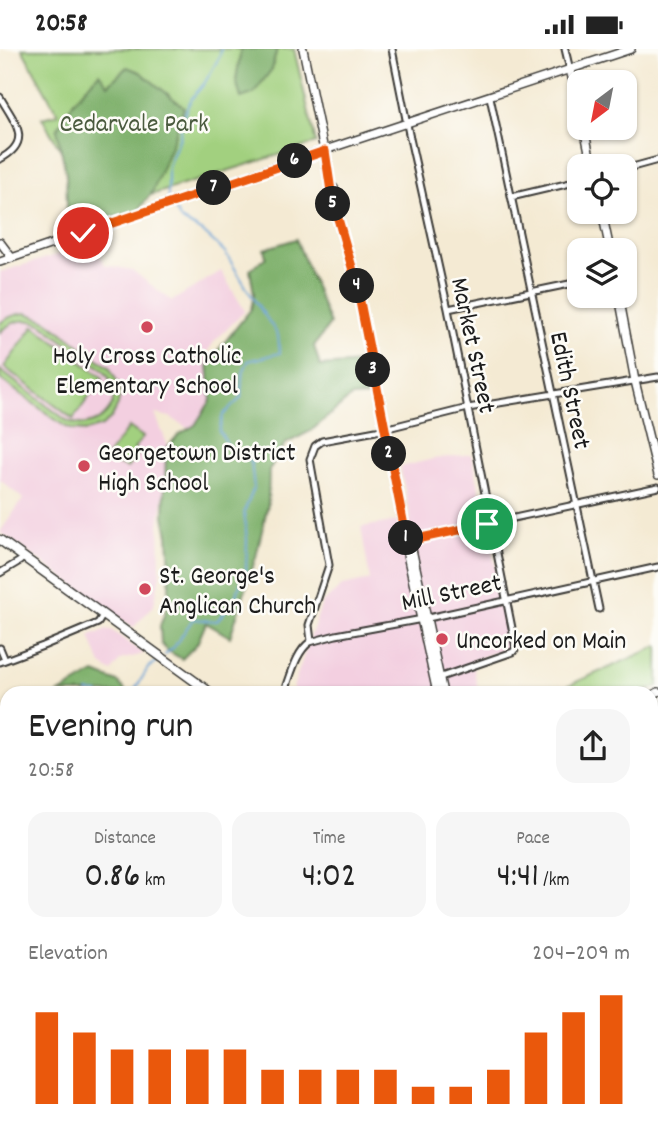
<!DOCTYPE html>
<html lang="en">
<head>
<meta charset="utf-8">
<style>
  :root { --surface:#fff; --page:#f6f6f6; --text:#222; --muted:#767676; --accent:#ea580c }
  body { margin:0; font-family:Dekko,sans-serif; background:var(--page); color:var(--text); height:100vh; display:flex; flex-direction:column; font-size:26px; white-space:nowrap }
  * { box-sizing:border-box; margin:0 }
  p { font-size:23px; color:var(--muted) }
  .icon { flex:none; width:38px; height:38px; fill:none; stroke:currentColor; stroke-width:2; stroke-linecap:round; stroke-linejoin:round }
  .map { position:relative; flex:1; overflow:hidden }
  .side { position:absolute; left:0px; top:637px; width:658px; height:448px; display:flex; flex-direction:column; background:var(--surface); border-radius:21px 21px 0 0; box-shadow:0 2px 5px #0004 }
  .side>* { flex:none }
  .needle { width:46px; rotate:212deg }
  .fabs { position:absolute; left:567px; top:21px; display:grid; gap:14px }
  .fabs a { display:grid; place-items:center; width:70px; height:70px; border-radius:14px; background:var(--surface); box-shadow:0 2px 5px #0004; font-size:35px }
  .pin { position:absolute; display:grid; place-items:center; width:60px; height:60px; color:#fff; margin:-30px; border:4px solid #fff; border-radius:50%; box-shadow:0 2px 7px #0007 }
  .km { position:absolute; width:35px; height:35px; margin:-18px; border-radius:50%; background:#222; color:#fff; font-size:19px; line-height:35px; text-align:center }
  .round { display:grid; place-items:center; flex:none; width:74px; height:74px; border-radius:21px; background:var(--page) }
  .head { display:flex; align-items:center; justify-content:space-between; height:119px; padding:0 28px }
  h1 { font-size:38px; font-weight:600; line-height:52px }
  .figures { display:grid; grid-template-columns:repeat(3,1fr); gap:10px; height:119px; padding:7px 28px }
  .figures div { display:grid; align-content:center; border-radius:18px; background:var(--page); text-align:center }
  .figures b { font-size:35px; font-weight:600 }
  .figures small { font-size:19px; font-weight:400 }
  .figures p { font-size:19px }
  .chart { height:196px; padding:14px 28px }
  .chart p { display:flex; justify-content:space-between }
  .chart svg { width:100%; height:126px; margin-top:7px; stroke:var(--accent); stroke-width:6 }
  .status { display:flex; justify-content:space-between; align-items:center; height:49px; padding:0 35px; background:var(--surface); direction:ltr }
  .status svg { height:19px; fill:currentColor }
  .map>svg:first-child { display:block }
</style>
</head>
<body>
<div class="status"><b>20:58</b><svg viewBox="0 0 49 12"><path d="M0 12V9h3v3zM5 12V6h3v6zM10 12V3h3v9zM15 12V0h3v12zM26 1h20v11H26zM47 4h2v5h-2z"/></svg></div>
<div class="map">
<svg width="658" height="1085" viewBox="0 0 658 1085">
  <rect width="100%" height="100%" fill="#fdfcf7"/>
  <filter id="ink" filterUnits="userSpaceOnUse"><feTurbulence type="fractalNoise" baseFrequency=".0143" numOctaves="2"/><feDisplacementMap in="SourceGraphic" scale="14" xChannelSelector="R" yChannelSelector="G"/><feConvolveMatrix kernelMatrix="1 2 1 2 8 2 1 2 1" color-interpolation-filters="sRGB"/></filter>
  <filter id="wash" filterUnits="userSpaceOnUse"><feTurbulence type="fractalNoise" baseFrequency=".00686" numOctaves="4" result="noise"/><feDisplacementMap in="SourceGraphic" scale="28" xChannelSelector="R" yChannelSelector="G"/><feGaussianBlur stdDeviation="1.57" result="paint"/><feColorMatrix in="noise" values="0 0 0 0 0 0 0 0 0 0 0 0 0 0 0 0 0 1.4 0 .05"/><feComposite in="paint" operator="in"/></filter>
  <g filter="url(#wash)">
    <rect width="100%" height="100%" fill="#f4ead3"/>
    <path fill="#f3cfe0" d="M94,195L105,216L132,221L172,252L221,222L245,262L214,293L208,302L212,346L201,374L189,380L170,368L155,365L170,402L159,476L160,526L154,556L133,579L0,483L23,450L0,431V223Z
      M472,405L512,597L472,612L479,644H291L322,554L342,537L370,531L361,478L411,470L400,418L433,410Z
      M107,581H111L144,605L120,611L112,623L101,616L90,587Z"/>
    <path fill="#a2d07f" stroke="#5f764e" stroke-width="2" d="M22,0H294L316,94L97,163L42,69L58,65Z
      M26,264L45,271L109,318L118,334L120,344L118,356L112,368L102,377L86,382L73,381L64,377L0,330V321L66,371C97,387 129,353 106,325C101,318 92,313 85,308C70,297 55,286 41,275C25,268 12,271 0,283V274C8,267 16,265 26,264Z
      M34,277L103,329L73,370L4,318Z
      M129,378L143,388L134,400L139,404L127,419L122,416L121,417L107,407Z
      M658,597V637C635,650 597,644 570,644L569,636Z"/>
    <path fill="#81b26e" stroke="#4e6745" stroke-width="2" d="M241,0H277L272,20L253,45L241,49L236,31Z
      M127,18L140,23L184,58L173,92L153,142L138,162L59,182L67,157L66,124L57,81L74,52L99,24L108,36Z
      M296,190L330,275L314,297L320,317L362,314L370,347L351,348L311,382L285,395L269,421L268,455L256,508L230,588L206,574L197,595L182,610L168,602L161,595L160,577L168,555L170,522L168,486L164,467L166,400L178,386L195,376L211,351L208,314L251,260L254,245L250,221L266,208L264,200Z
      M95,624L118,633L125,641L123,644H59Z
      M7,672V768L0,770V676Z
      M0,905L7,907V1078H107L109,1085H0Z"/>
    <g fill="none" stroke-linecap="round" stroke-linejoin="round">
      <path stroke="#67a1d6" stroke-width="2" d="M168,149V117L180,88L182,73L186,61L191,50L204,35L220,7L221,0
        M165,606L174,598L193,570L217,572L234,551L246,522L247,491L244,463L254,439L251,413L232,402L219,382L223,366L241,349L242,327L248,312L280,304L278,286L249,243L225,203L203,183L181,171L175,161
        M88,644V643L98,644
        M133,644L148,619L160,609
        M7,729L1,739L7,756
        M0,824L7,813
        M0,914L7,916
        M7,978L4,980L7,996
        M96,1078L99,1085"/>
    </g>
  </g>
  <g filter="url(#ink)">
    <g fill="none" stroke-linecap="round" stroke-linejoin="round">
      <g stroke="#3c3b37" stroke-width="9">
        <path id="street" d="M392,0L409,85L448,260L516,599L513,603L438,629
          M565,0L570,21
          M0,48C14,73 34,92 0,110
          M490,48L599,560
          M625,120L658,111
          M511,148L579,132
          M448,260L579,233
          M407,492L658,438
          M0,524L20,512L23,509
          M311,592L309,576L329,516L310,410L315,397L322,392L376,382L468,359L658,328
          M0,599L5,611
          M0,613L43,597L98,574L103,566
          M284,644C291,628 295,604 310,593L336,586L428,569L658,518
          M651,698L658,697
          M651,785L658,783
          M651,859L658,857
          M651,937L658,935
          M651,995L658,998
          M151,1078L152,1085
          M237,1078L238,1085
          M324,1078L325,1085
          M400,1078L401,1085
          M414,1085L454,1078"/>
      </g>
      <g stroke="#3c3b37" stroke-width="10">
        <path id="secondary" d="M303,0L326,111L332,149L356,232L407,492L406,501L437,644
          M570,21L579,55
          M584,79L592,117
          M334,139L340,157L339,168
          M602,163L610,201
          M0,193L12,209
          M0,213L310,106L631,0
          M619,247L635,332L658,426
          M407,493L412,500L443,644
          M651,647L658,643
          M0,778L7,776"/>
      </g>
      <g stroke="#3c3b37" stroke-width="11">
        <path id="primary" d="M0,491L211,644
          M530,1078L531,1085"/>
      </g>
      <use href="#street" stroke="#fff" stroke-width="5"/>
      <use href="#secondary" stroke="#fff" stroke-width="7"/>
      <use href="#primary" stroke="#fff" stroke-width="8"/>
      <g stroke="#1c1c1c" stroke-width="4.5">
        <path id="rail" d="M0,882L7,884
          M651,1054L658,1055"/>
      </g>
      <use href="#rail" stroke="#fdfcf7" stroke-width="2" stroke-dasharray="5" stroke-linecap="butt"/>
    </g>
  </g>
  <g fill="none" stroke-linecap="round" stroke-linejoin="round" filter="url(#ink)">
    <g stroke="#fff" stroke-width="14">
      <path id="route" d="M83,184L325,102L332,149L356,232L407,492L487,475"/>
    </g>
    <use href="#route" stroke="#ea580c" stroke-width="9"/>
  </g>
  <g fill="#d1495b" stroke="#fdfcf7" stroke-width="2.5">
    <circle cx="147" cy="278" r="7"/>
    <circle cx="84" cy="417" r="7"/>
    <circle cx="145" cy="540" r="7"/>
    <circle cx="442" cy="590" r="7"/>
  </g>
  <g text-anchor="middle" stroke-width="5" stroke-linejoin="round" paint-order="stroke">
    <g font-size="26" fill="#4b5b3f" stroke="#fdfcf7">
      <text x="134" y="82">Cedarvale Park</text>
    </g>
    <g font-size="26" fill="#1c1c1c" stroke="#fdfcf7">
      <text transform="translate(475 296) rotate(78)" y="9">Market Street</text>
      <text transform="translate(572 341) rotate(78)" y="9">Edith Street</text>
      <text transform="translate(451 542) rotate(-12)" y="9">Mill Street</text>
    </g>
    <g font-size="26" fill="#1c1c1c" stroke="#fdfcf7" text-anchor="start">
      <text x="147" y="314" text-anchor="middle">Holy Cross Catholic<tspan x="147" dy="30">Elementary School</tspan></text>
      <text x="98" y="411">Georgetown District<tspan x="98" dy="30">High School</tspan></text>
      <text x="159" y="534">St. George's<tspan x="159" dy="30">Anglican Church</tspan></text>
      <text x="456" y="599">Uncorked on Main</text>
    </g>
  </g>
</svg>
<div class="fabs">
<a><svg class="needle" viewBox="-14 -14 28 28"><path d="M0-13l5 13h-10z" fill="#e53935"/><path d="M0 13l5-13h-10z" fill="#767676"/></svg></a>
<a><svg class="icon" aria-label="locate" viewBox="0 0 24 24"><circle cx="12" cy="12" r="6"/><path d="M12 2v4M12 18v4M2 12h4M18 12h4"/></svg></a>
<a><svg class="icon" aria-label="layers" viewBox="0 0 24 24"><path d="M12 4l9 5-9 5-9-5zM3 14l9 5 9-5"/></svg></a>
</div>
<div class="pin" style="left:487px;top:475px;background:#1e9e55"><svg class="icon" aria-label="arrive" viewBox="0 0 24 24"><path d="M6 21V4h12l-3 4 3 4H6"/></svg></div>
<div class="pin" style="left:83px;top:184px;background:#d93025"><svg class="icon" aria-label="check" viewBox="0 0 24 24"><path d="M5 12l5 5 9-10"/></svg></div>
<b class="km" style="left:406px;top:489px">1</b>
<b class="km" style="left:389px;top:405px">2</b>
<b class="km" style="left:373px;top:321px">3</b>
<b class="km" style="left:357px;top:237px">4</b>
<b class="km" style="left:333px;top:155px">5</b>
<b class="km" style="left:295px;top:112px">6</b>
<b class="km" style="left:214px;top:139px">7</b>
<section class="side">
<div class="head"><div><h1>Evening run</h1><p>20:58</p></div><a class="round"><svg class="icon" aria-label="share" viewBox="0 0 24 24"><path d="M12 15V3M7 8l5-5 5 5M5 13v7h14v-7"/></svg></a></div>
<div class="figures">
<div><p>Distance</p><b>0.86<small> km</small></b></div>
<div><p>Time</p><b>4:02</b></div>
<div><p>Pace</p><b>4:41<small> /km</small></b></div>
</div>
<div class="chart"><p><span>Elevation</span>204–209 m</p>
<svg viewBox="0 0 160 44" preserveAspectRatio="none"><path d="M5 44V12M15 44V19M25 44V25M35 44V25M45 44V25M55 44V25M65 44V32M75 44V32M85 44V32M95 44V32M105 44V38M115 44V38M125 44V32M135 44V19M145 44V12M155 44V6"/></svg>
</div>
</section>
</div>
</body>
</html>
